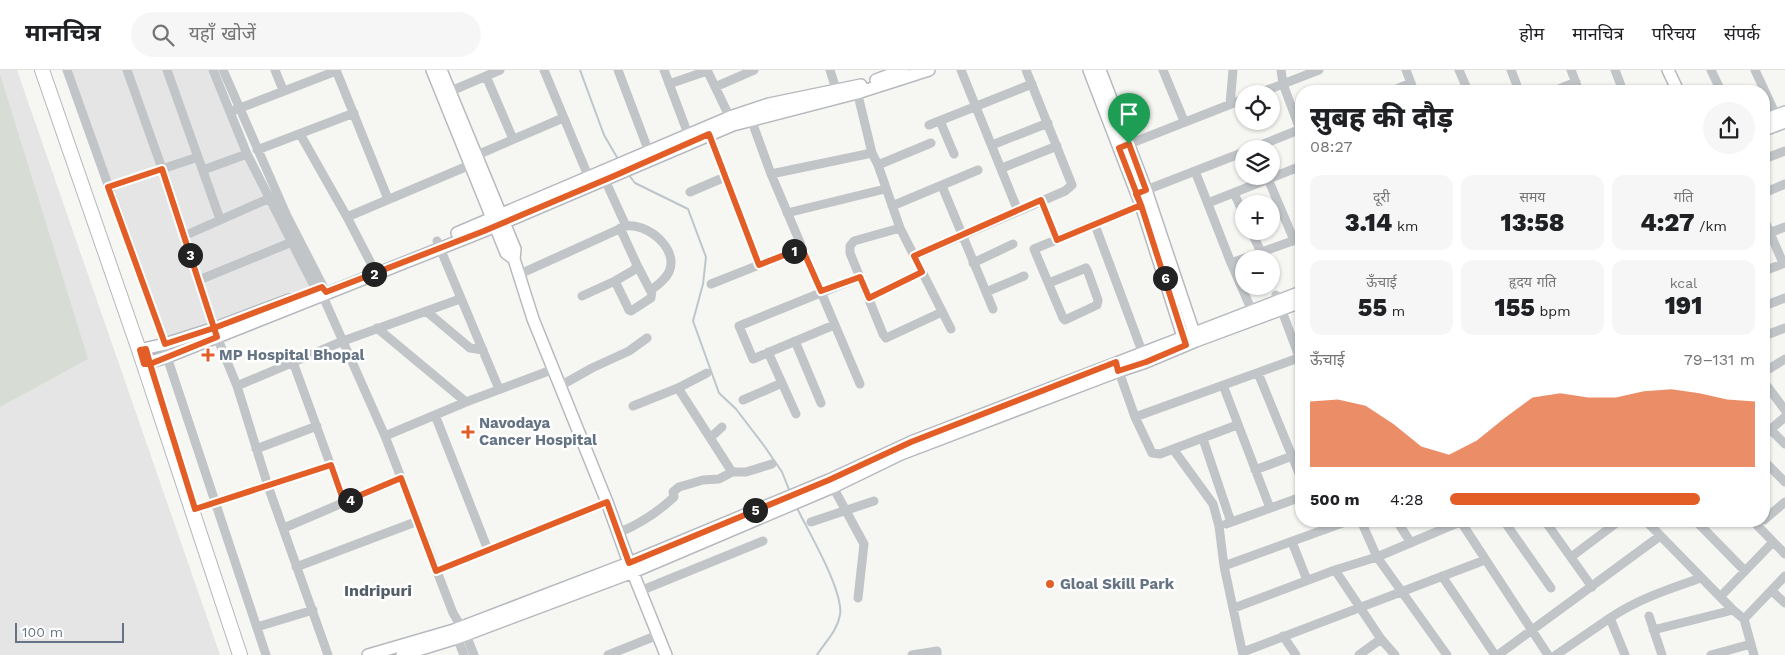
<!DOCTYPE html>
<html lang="hi">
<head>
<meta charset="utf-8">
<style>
  :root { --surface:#fff; --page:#f6f6f6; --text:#202124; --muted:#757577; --line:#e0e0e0; --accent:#e35e26 }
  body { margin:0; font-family:"Work Sans","Noto Sans Devanagari",sans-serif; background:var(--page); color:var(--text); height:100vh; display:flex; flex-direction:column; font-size:19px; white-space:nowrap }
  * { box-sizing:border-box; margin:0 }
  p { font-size:16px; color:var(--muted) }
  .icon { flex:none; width:28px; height:28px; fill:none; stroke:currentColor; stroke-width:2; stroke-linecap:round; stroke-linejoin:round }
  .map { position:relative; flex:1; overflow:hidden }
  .drawer { position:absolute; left:1295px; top:15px; width:475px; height:442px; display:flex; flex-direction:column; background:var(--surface); border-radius:20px; box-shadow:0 1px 4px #0004 }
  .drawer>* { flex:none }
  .controls { position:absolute; left:1235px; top:15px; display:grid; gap:10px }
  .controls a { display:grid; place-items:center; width:45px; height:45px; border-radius:50%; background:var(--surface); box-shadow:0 1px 4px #0004; font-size:25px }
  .scale { position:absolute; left:15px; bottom:12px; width:109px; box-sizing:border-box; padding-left:5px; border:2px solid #657484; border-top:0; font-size:14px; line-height:18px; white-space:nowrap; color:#657484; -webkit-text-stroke:4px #fff; paint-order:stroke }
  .pin { position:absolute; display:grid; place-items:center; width:42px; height:42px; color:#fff; margin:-51px -21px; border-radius:50% 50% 50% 0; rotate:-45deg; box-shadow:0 0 5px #0007 }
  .pin .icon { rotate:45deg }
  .km { position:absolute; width:25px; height:25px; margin:-12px; border-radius:50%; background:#222; color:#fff; font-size:14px; line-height:25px; text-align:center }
  .round { display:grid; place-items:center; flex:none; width:52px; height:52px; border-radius:26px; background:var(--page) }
  .head { display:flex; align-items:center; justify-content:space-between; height:85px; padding:0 15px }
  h1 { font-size:28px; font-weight:800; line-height:38px }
  .figures { display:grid; grid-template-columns:repeat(3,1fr); gap:8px; height:85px; padding:5px 15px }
  .figures div { display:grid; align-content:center; border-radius:12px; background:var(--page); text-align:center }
  .figures b { font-size:25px; font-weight:800 }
  .figures small { font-size:14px; font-weight:400 }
  .figures p { font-size:14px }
  .chart { height:140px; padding:10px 15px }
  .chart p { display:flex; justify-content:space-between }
  .chart svg { width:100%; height:90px; margin-top:5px; fill:var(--accent); opacity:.7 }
  ul { padding:0 15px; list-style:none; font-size:16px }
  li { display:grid; grid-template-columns:80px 60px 1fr; align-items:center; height:38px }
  li i { height:12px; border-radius:6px; background:var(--accent) }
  header { display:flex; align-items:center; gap:30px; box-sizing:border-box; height:70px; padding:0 25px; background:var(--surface); border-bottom:1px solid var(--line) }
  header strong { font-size:24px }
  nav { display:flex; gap:28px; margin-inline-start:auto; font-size:18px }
  .search { width:350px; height:45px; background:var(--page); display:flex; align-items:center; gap:12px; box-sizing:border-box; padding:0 18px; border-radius:28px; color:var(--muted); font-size:19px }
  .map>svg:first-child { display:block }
</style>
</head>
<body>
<header>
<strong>मानचित्र</strong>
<div class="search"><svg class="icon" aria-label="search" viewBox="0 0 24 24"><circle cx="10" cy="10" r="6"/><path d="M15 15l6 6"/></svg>यहाँ खोजें</div>
<nav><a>होम</a><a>मानचित्र</a><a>परिचय</a><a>संपर्क</a></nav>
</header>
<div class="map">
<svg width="1785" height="585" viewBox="0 0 1785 585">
  <rect width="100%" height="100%" fill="#f6f6f3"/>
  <path fill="#e4e5e4" d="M0,0H17L220,585H0Z
    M67,0H213L247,84L311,221L165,274Z"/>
  <path fill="#d7ddd4" d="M0,4L88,289L0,337Z"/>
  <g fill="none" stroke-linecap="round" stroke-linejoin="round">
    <path stroke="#bcc6cb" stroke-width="2" d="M580,0L604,65L618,89
      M628,104L635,113L688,139L706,187L703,214L693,251L719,323L736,339L765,377L782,402L790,422
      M797,438C808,461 844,521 840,545C837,562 825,572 817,585"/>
    <g stroke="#b6babf" stroke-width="14">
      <path id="secondary" d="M432,0L506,183L514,189
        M441,0L515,179L514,189L533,249L607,432L629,493L666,585
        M1089,0L1141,135L1185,273
        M1100,0L1146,120L1196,269
        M1668,0L1678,21
        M876,10L903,0
        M1764,50L1785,42
        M1764,60L1785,52
        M457,163L730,47L769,34L861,15
        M139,280L165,274L215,258L289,230
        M144,294L167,287L484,161L733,55L857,23L929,0
        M368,585L454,560L629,493L829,410L911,372L1301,222
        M402,585L457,568L633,502L833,417L901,384L1119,301L1146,292L1196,271L1301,232"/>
    </g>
    <g stroke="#b4b8bc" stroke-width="16">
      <path id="primary" d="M42,0L139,280L240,585"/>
    </g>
    <path stroke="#c1c5c8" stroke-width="9" d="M67,0L165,274L167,287L266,585
      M127,0L164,104L217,267L237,316L268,416L328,585
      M167,0L220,149
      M213,0L247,84L319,226L325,231L385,366L453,543L466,565L474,585
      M223,0L287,146L326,222V228
      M275,0L283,20
      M336,0L388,129
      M544,0L591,113
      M618,0L649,82
      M664,0L688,64
      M707,0L732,52
      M830,0L838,26
      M961,0L1018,141
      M1163,0L1184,51
      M1281,0L1283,14L1301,62
      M1406,0L1414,21
      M1459,0L1468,21
      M1511,0L1519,21
      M1571,0L1579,21
      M1615,0L1623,21
      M1711,0L1721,21
      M1755,0L1776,45
      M486,6L513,69
      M669,14L707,1
      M715,17L754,0
      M856,17L872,83L878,95L900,158L951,259
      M1392,21L1411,13
      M1554,21L1576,12
      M444,24L500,0
      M1257,24L1319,0
      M1230,34L1233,0
      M235,40L336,1
      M751,49L771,104L860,314
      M940,51L954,84
      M929,55L1032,14
      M707,59L759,195
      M300,64L347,147L376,203
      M992,75L1048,53
      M1124,76L1244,29
      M1251,79L1301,59
      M257,80L354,43
      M470,88L563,48
      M1764,89L1785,81
      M878,95L931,73
      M1002,98L1057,76
      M203,100L247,84
      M1195,101L1231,193L1252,241
      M771,104L872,83
      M1268,109L1294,170
      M605,110L626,156
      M942,116L986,222L1024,206
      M108,117L198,87
      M690,122L725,107
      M1141,122L1244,82
      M1234,123L1244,145
      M1764,123L1785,114
      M1041,131L1057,170
      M1208,133L1301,96
      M892,136L978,100
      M787,143L885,119
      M347,147L470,95
      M1764,149L1783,193
      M1095,155L1143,284
      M900,158L854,171L850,176V183L883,264L886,268L942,242
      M1251,161L1261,182
      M1764,165L1785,157
      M184,166L270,128
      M437,171L499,319
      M915,186L1065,121L1072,115L1026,0
      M973,193L1013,174
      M1231,193L1301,168
      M1764,201L1785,193
      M520,204L626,156C652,153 687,187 663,210C659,214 655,218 650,220L637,195
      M199,210L292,172
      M615,211L634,200L637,195L620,158
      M1049,213L1086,198L1088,202L1098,230L1097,235L1065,250L1063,248L1034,179L1141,135
      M711,214L802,178
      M986,222L993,239
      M1276,225L1301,292
      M582,226L615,211L629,240L631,241L651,228L652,219
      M869,228L922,202
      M1764,236L1785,228
      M426,241L470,278L483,280
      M834,255L753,289L739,256L860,207
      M377,258L466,332
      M1764,266L1785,258
      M795,271L821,333
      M768,282L796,344
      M293,292L344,432
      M1117,296L1135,347L1152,383L1160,384L1237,355
      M1764,302L1785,289
      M1258,303L1301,408
      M1764,312L1785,340
      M1223,315L1270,438
      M237,316L343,271L460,229
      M560,316L592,298L629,281L647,268
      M678,318L732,402
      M743,330L782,313
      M633,336L678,318L707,303
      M435,345L488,480
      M1135,347L1301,287
      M1770,359L1785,374
      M1764,365L1785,347
      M385,366L466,332L554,299
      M710,368L722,357
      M1203,369L1231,452
      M256,379L317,356
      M1173,379L1213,434L1219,456L1224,496L1243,585
      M1764,391L1785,412
      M1255,400L1292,386
      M833,417L864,474L858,528
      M195,439L331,395
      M1764,450L1785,432
      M1361,451L1377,487L1447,585
      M1397,451L1411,473
      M1504,451L1551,518
      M1545,451L1592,517
      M1646,451L1733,540
      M1696,451L1745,501
      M1753,451L1785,484
      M811,452L874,431
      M1461,452L1548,585
      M1226,454L1301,427
      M284,458L401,408
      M618,463C640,454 657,443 674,427L673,422L679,417L703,410L719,409L732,402H746L772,394
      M1292,472L1307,510
      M1571,487L1619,451
      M1224,496L1348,451
      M296,497L418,451
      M1335,500L1381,569L1395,585
      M436,501L607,432
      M1442,506L1495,585
      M640,521L763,471
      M1772,521L1785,533
      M1720,527L1773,472
      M1234,538L1335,500L1377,487L1462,451
      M1649,546L1662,585
      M1610,548C1638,529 1669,519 1701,508
      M257,557L313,540
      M1653,560L1733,540L1744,549
      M455,563L464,585
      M1283,566L1296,585
      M1243,582L1485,490
      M608,585L658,565
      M912,585L937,581V585
      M1359,585L1381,569
      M1498,585L1660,466
      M1556,585L1610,548L1625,585
      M1711,585L1751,574
      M1754,585L1744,549L1785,506"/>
    <use href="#secondary" stroke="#fff" stroke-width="11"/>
    <use href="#primary" stroke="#fff" stroke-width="14"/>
  </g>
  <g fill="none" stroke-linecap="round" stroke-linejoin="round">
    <g stroke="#fff" stroke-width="10">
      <path id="route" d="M1129,74L1146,120L1136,124L1141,135L1057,170L1041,130L914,186L922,202L869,228L860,207L821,221L802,178L759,195L709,64L614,106L484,161L326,222L322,217L214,258L165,274L108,117L162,99L214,258L217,267L150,294L146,279L140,280L144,294H150L195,439L331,395L344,432L401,408L436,501L607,432L629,493L829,410L911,372L1116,292L1118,301L1146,292L1186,275L1141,135L1119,78L1129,74"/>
    </g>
    <use href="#route" stroke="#e35e26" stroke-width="6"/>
  </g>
  <g fill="#e35e26" stroke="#fff" stroke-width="2">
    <path d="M205.5 277.5h5v5h5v5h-5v5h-5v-5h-5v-5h5z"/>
    <path d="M465.5 354.5h5v5h5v5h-5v5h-5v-5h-5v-5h5z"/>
    <circle cx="1050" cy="514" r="5"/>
  </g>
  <g text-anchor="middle" stroke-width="5" stroke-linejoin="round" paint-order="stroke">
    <g font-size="15" font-weight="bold" fill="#657484" stroke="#fff" text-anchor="start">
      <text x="219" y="290">MP Hospital Bhopal</text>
      <text x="479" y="358">Navodaya<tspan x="479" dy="17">Cancer Hospital</tspan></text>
      <text x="1060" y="519">Gloal Skill Park</text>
    </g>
    <g font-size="16" font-weight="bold" fill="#535e69" stroke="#fff">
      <text x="378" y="526">Indripuri</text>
    </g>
  </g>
</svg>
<div class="controls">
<a><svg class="icon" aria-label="locate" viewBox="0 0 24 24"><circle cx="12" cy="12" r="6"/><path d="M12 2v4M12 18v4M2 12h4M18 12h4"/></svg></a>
<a><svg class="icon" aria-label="layers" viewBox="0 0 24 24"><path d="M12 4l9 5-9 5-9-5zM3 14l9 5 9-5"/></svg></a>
<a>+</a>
<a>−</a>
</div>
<div class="scale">100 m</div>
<div class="pin" style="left:1129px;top:74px;background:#1e9e55"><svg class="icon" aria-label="arrive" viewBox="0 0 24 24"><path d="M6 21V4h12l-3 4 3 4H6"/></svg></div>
<b class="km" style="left:794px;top:181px">1</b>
<b class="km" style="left:374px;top:204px">2</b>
<b class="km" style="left:190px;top:185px">3</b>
<b class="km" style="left:350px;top:430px">4</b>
<b class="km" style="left:755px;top:440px">5</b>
<b class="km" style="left:1165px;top:208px">6</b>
<section class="drawer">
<div class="head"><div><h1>सुबह की दौड़</h1><p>08:27</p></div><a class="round"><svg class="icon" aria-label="share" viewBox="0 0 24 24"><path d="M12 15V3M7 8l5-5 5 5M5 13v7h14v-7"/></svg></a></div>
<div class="figures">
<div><p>दूरी</p><b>3.14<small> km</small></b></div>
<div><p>समय</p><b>13:58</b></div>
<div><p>गति</p><b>4:27<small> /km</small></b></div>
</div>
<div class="figures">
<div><p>ऊँचाई</p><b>55<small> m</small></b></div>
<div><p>हृदय गति</p><b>155<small> bpm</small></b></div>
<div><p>kcal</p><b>191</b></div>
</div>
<div class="chart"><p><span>ऊँचाई</span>79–131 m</p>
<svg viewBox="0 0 160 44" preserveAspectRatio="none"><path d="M0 44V12L10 11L20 14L30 23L40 34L50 38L60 31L70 20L80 10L90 8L100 10L110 10L120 7L130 6L140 8L150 11L160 12V44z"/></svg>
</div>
<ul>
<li><b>500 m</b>4:28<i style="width:82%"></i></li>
</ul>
</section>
</div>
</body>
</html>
